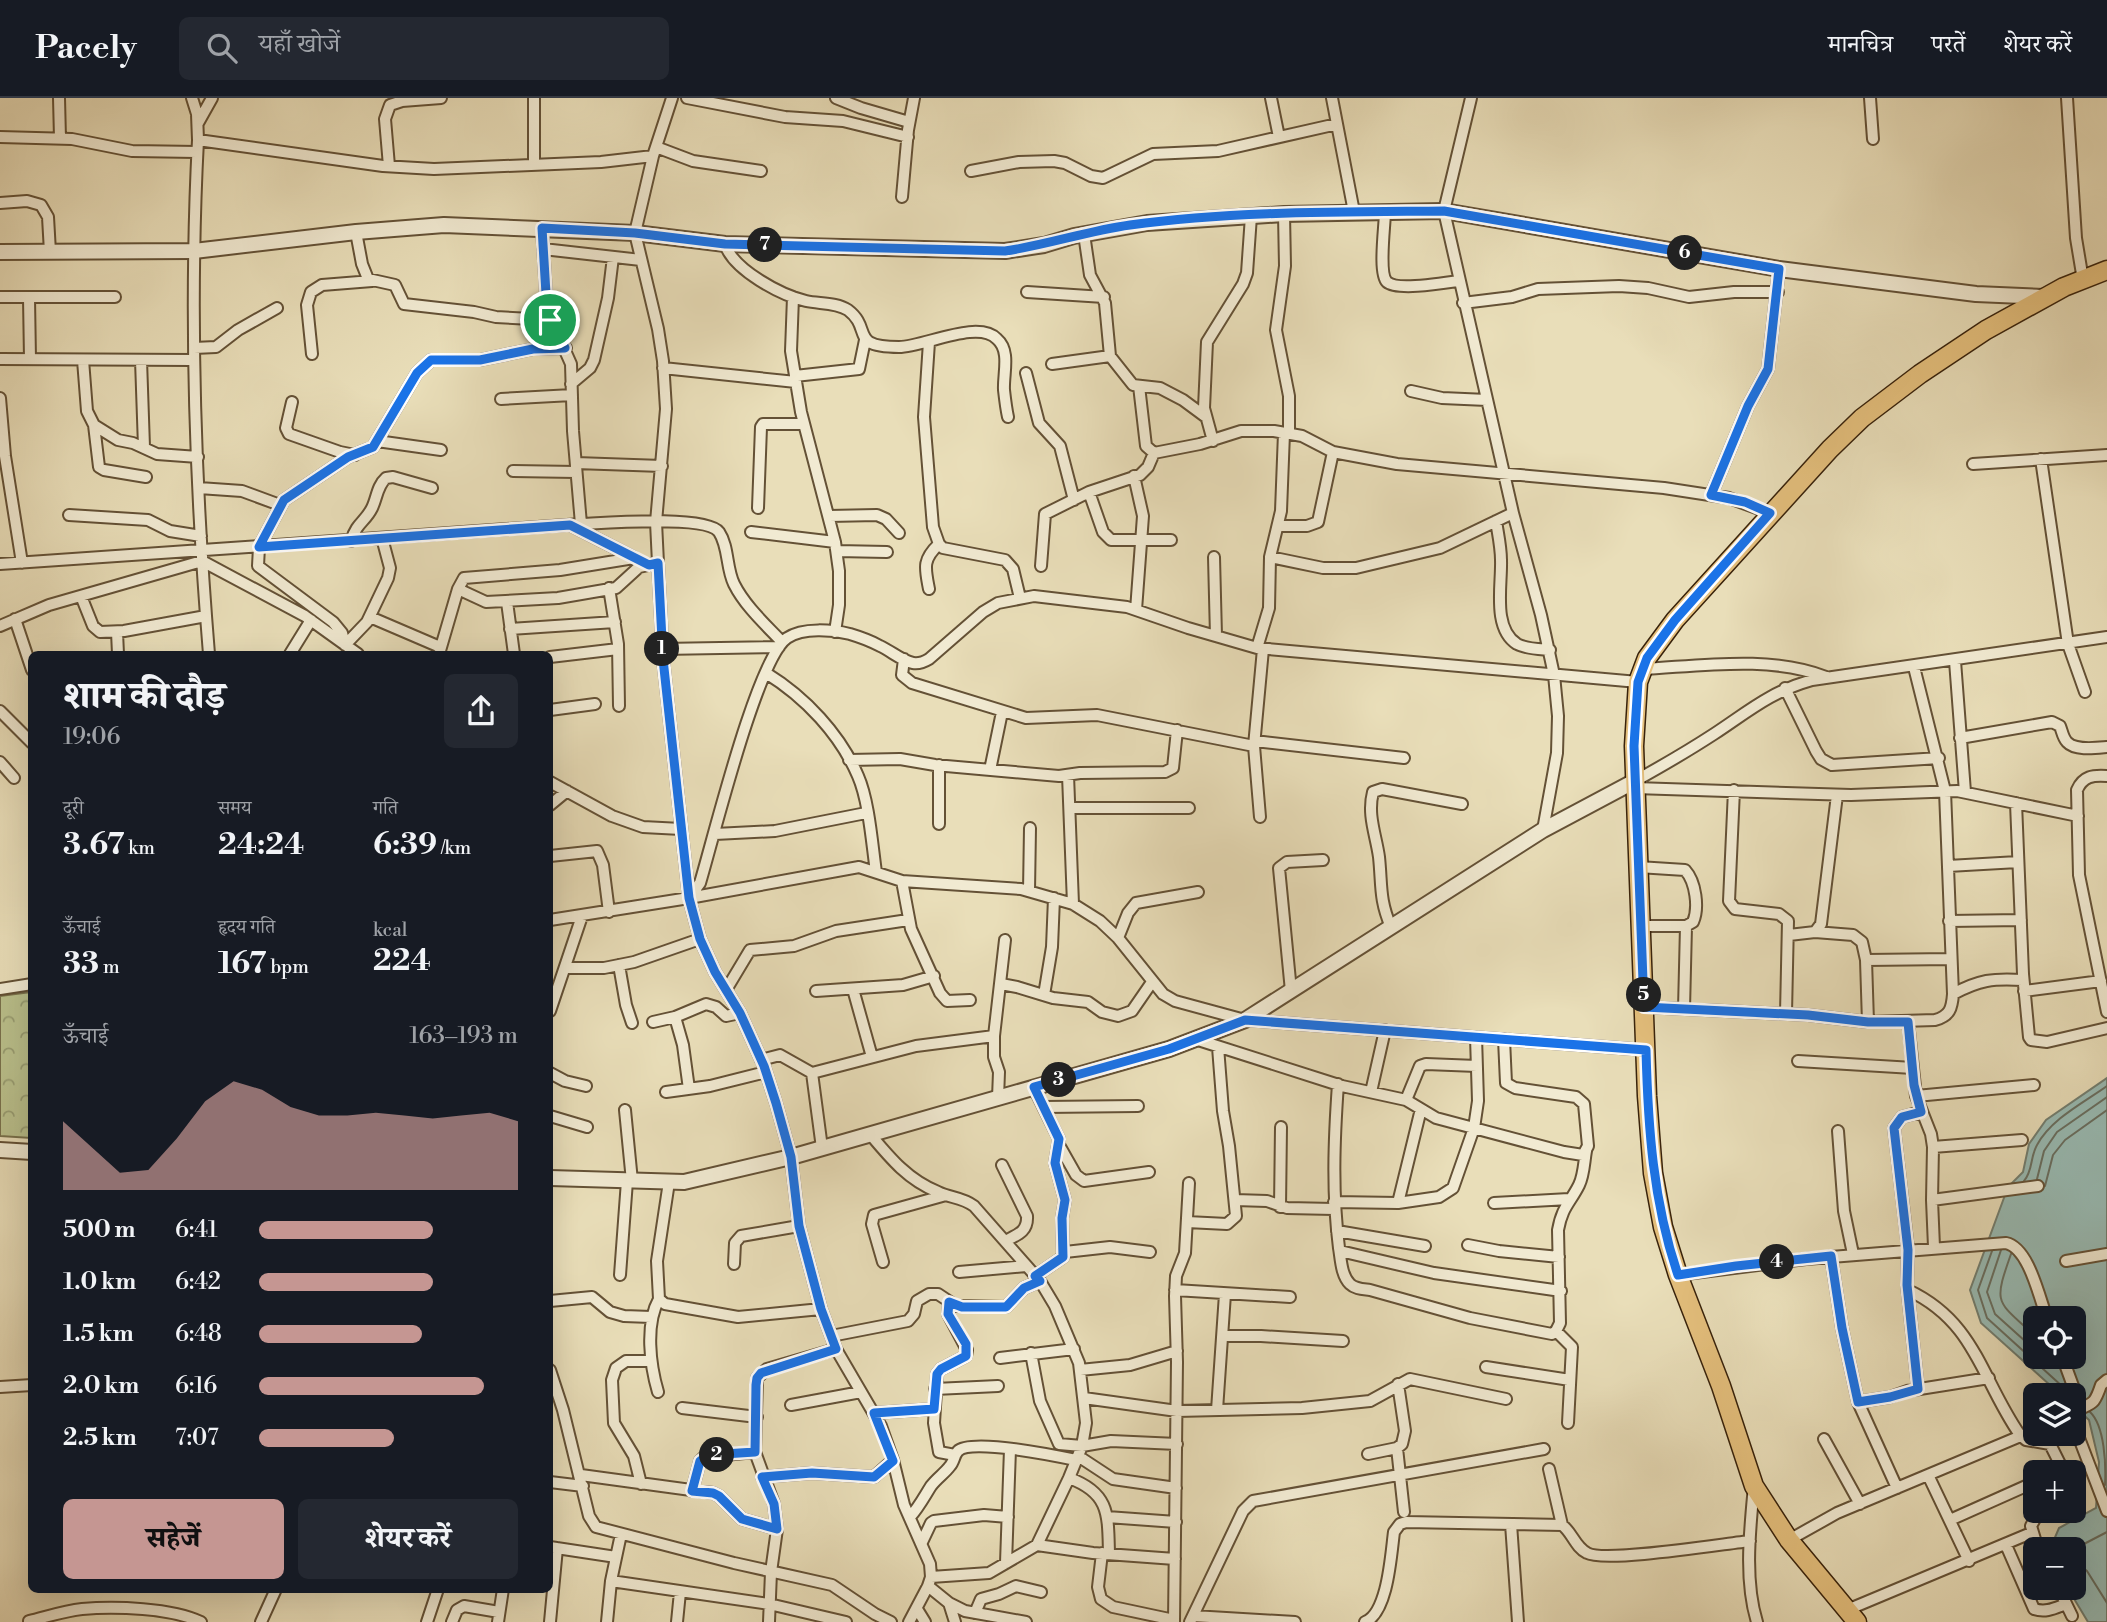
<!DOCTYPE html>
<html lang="hi">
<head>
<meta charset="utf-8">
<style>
  :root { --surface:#171b24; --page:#242831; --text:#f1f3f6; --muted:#9ea1a6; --line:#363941; --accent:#c59692 }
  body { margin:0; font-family:"Libre Bodoni","Noto Serif Devanagari",serif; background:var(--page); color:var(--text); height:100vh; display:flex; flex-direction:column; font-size:26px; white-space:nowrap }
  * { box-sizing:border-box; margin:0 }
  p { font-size:23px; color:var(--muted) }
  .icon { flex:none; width:38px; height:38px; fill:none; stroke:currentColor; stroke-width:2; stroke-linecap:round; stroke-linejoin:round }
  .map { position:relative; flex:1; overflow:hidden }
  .side { position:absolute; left:28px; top:553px; width:525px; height:942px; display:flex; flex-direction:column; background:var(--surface); border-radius:10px; box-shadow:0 7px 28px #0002 }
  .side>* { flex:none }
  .buttons { position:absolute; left:2023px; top:1208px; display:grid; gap:14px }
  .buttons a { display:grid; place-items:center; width:63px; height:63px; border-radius:10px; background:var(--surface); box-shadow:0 7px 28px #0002; font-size:35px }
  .pin { position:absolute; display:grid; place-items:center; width:60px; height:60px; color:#fff; margin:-30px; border:4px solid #fff; border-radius:50%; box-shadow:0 2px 7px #0007 }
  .km { position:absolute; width:35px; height:35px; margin:-18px; border-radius:50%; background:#222; color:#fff; font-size:19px; line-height:35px; text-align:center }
  .round { display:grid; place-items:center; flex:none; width:74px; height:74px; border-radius:10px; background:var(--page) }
  .overview { display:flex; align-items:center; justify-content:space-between; height:119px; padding:0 35px }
  h1 { font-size:38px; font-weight:800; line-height:52px }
  .metrics { display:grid; grid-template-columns:repeat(3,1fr); gap:10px; height:119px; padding:7px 35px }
  .metrics div { display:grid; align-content:center }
  .metrics b { font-size:30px; font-weight:800 }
  .metrics small { font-size:19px; font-weight:400 }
  .metrics p { font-size:19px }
  .chart { height:196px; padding:14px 35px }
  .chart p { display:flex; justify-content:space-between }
  .chart svg { width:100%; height:126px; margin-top:7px; fill:var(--accent); opacity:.7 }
  .action { display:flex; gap:14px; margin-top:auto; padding:14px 35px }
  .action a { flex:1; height:80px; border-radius:10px; background:var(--accent); color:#111; font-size:28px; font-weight:800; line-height:80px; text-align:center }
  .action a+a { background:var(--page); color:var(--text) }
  ul { padding:0 35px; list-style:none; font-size:23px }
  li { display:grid; grid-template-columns:112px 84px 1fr; align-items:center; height:52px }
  li i { height:18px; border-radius:9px; background:var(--accent) }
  header { display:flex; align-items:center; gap:42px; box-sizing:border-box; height:98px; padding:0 35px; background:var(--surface); border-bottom:2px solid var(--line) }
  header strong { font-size:33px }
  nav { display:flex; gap:38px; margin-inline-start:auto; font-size:24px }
  .search { width:490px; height:63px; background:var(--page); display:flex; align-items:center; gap:18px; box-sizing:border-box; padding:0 24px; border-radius:10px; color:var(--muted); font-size:26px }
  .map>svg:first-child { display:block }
</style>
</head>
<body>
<header>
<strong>Pacely</strong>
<div class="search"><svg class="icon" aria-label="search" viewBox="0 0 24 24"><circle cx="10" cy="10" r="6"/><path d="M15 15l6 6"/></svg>यहाँ खोजें</div>
<nav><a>मानचित्र</a><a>परतें</a><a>शेयर करें</a></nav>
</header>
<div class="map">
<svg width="2107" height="1524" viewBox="0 0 2107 1524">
  <defs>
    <pattern id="park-crowns" width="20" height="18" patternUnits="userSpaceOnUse" patternTransform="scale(1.75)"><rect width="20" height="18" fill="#bac08c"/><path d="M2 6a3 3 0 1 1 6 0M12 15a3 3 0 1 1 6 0" fill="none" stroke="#989c71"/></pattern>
  </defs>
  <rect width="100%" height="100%" fill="#e9deb9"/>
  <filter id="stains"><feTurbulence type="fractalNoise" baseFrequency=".00286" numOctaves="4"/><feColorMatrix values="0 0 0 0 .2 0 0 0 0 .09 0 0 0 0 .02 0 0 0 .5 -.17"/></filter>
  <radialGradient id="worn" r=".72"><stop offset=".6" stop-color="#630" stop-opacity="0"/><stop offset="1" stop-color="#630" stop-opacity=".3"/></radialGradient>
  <path fill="url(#park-crowns)" stroke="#79714c" stroke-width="2" d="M31,894V1040L0,1038V898Z"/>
  <path fill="#98bbb4" stroke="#727e70" stroke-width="2" fill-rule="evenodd" d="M2107,980V1524H2088L2067,1489H2074V1451H2050L2059,1430L2096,1410L2099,1364L2089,1322L2074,1308V1297H2061L1981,1225L1970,1192L2008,1089L2023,1074L2029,1046L2046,1022ZM2035,1220H2074V1258H2035Z"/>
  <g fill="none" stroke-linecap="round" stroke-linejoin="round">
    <path stroke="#686e60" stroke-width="2" d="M2037,1081L2044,1053L2057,1034L2107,999
      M2024,1083C2033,1073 2030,1059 2037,1047C2051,1021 2083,1005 2107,988
      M2045,1088L2053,1057L2065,1042L2107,1012
      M2001,1152L1987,1194L1995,1216L2035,1252
      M1992,1153L1978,1192L1987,1220L2063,1289L2065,1297
      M2011,1156C1993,1207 1996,1202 2035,1238
      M2090,1314C2105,1328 2106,1368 2105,1387
      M2107,1434L2080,1448L2074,1462L2087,1473L2107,1505"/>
    <g stroke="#645136" stroke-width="14">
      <path id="minor" d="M59,0L60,40
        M192,0L197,16L198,42C189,213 195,386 209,556
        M672,0L653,58L635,135L658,231L663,263L666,311L656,424L658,465L663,561L689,800
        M687,0L785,19L843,23L908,39
        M836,0L861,10L909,24
        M1271,0L1279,39
        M1332,0L1354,114
        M1471,0L1444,113L1513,415L1541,517L1554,577L1558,618L1557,655L1543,732
        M1870,0L1873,41
        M2067,0L2076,140L2083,182
        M198,25L212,0
        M0,39L72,41L132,53L197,54
        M198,42L383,68L434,71L601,64L653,58
        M656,49L693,63L761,73
        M534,67V0
        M389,68L385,21L390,7L402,3L441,0
        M971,73L1019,64L1054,63L1065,65L1091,78L1103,80L1153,56L1218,53L1337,26
        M902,99L908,32L914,0
        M0,105L27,103L41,107L48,119L50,154
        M1385,113C1385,128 1378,175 1387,184C1397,193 1444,185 1458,183
        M1284,116L1285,168L1276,232L1289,298V335
        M542,130L547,212L571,266L573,333L581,426
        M356,134L362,166L368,181L395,187L404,206L474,214L496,219L550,222
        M1084,136L1090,177L1105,205L1110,258L1133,287L1160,290L1183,302L1206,319
        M725,146C733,172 781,197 806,203C819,206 836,204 848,212C873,231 848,249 899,249C924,249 978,221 997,241C1011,253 1003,276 1004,292C1005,301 1006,310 1008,319
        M543,151L641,162
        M1027,194L1104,199
        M0,199H115
        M793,199L791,253L801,314L835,444L839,473V507L835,534
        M29,200L30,261
        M1463,205L1512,199L1538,191L1619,188L1648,190L1689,199L1734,194H1778
        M929,244L924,319L933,429L939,446L943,450L1005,462L1013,471L1020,500
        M194,250L216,249L238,232L277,210
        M312,256L307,207L311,194L322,187L372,183
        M0,261L193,262
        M83,262L87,313L94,327L118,342L133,345L157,356L198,359
        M141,262L144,349
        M1052,266L1110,258
        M663,270L796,284
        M1026,275L1039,325L1060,348L1074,402
        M795,278L859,271L865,242
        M571,286L590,270L594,262L608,200L613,159
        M1139,288L1146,348L1154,355L1200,346L1241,333H1274L1302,338L1333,354L1397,366L1664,390L1729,400L1770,415
        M1411,293L1442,300L1487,302
        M0,300L5,358L22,465
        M501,301L572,297
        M292,304L286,330L289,336L340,354L355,357
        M94,327L99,369L104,372L146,379
        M377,343L441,352
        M1213,343L1204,310L1207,244L1243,186L1247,175L1251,118
        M2041,361L2068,546L2085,594
        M576,365L662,368
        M1973,366L2107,357
        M513,373L576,374
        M1134,378L1143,418L1136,512
        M199,390L242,393L280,407
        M1089,394L1103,434L1111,442H1171
        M1711,397L1748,308L1768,271L1779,171
        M758,410L761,329L763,326H804
        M69,417L148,422L170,433L201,438
        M829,418L877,417L886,421L899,435
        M1496,423C1498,436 1501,449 1501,462C1502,487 1492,530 1517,546C1526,551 1539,551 1550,552
        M572,428L633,459
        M1278,428H1307L1318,424L1333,354
        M751,434L835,444
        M351,443C357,424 365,424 372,410C377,400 377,388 386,380L393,379L432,390
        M837,453L887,454
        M1214,459L1216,538
        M1270,459L1323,470H1356L1440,450L1513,415
        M0,466L581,426C604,425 706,417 719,434C729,449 726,470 734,486C745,508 765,526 782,544
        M1041,468L1045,416L1089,394L1140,377L1148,369L1154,355
        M609,490L618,546L619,608
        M458,491L486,504L558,500L616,490L639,469L658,465
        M929,491C925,470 922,462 939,446
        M81,498L93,528L100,534L124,533L206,518
        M507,504L514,556
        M370,519L440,549
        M15,521L32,572
        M0,528L49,507L202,463L305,518L358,556
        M510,531L615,524
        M117,534L118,556
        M345,547L342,535L333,524L258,468L259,449L284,402L348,359L373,349L417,275L431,262H480L533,251L566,250
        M345,547L367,524L388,480L390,470L382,440
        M1257,550L1269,510L1270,459L1281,413L1284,335
        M662,551L779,549
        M290,556L311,522
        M439,556L458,491L464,480L560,472L634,460
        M550,559L618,551
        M904,561L902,577L912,585L1026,620L1097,617L1254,648
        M1955,563L1965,694
        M1642,571C1701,568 1770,557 1826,579
        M766,575C805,599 840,636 858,678C869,703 872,746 876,774
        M1785,590L1816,653L1821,661L1832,667L1939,660
        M550,612L595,606
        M0,613L32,645
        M1960,640L2052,624L2060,628C2062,633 2063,640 2067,644C2075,653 2096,650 2107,649
        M1255,643L1404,660
        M849,662L900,661L935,667L1059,678L1080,675L1165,674L1173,670L1177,632
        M0,664L14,680
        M990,672L1002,614
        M1068,677L1073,806
        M2107,678C2093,677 2083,678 2077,692L2079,777L2107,914
        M1635,683C1662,668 1688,653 1714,636C1749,613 1770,594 1812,582L2107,539
        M550,684L612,718L643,729L681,731
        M1635,690L1851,697L1957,693L2078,718
        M1734,692L1729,803L1735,811L1779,816L1788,823L1786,915
        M2016,705L2023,876L2029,939L2031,942L2047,944L2107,930
        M550,707L567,693
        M1070,710H1189
        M1260,719L1254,648L1263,551
        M939,726V667
        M715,736L775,733L866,715
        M550,758L597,753L603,767L609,814
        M1948,768L2018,764
        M1638,769L1685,772C1696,784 1699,810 1693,824L1686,828H1640
        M902,783L911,831L940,895L947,903L970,902
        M1029,793L1030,730
        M550,822L689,800L859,769L902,783L1021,791L1073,806L1100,823L1118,840L1163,896L1175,903L1245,922L1646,952
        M1949,823L2021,822
        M1391,829C1379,801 1382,787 1379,759C1376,737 1367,717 1373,694L1382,691L1462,706
        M1815,834L1853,837L1862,844L1866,862L1868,924
        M1789,837L1815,834L1821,826L1837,697
        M1118,840L1128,815L1136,805L1198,794
        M1866,862L1951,861
        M619,867L626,907L632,925
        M565,870H604L634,864L700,841
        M1001,886L1017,889L1053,900L1088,904L1102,914L1118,918L1132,913L1152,884
        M0,891L32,886
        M853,891L872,959
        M726,892L750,852L794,848L836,833L908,822
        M816,893L903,887L934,878
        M1291,893L1279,770L1287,764L1323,762
        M2024,893L2101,883
        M1953,896C1979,882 1993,880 2023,882
        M1044,897L1052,849L1054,800
        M1644,909L1808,917L1868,924L1935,922C1950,918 1952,910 1953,896L1945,693L1914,569
        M1684,911L1686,828
        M550,913L582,818
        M675,919L683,947L689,991
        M653,924L675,919L706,906L716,909L726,918L740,915
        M1908,924L1916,998L1931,1036L1933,1049L1932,1102L1934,1149
        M1195,941L1342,988L1406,1002L1436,1020L1564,1054L1583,1057L1588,1048L1584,1006L1576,999L1515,990L1506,985L1504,941
        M761,962L780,957L812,975L916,948L994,938
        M1798,963L1913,970
        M550,975L565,983L586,988
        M812,975L822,1050
        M1338,986C1334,1042 1332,1095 1339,1150C1341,1161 1341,1177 1350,1186C1355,1191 1363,1191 1370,1192L1470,1220L1552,1236L1556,1233L1560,1225L1558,1132C1562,1109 1570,1105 1579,1087C1584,1077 1584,1064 1586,1053
        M1034,990L1059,1041L1055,1065L1065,1102L1062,1120L1063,1159L1035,1178
        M666,994L710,988L766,974
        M1371,994L1385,932
        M1916,998L2034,987
        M998,1000L999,974L994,959V938L1005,842
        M1406,1002L1420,968L1426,966L1477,968
        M1044,1009L1138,1008
        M625,1012L632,1083
        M550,1018L587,1029
        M1838,1033L1844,1113L1853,1156
        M870,1036C890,1060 908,1082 938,1094C950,1100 962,1099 974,1108L1040,1183L1055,1208L1079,1265L1086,1325L1082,1348L1069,1380L1037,1447L989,1475L931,1479
        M1059,1047L1076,1077L1084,1083L1149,1074
        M1933,1049L2022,1042
        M1002,1067L1027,1118C1028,1134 1017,1137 1005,1143
        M669,1084L657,1163L659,1201L665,1206L738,1219L821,1211
        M1235,1102L1267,1103L1287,1110L1334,1111
        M1932,1102L2038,1088
        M1334,1104L1398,1105L1439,1099L1453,1090L1474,1030L1478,1003L1476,939
        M1398,1105L1421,1011
        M1494,1105L1569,1101
        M1280,1109L1281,1029
        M1187,1124L1227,1126L1236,1118L1229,1048L1223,1013L1218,949
        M1337,1133L1425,1148
        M1468,1147L1499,1153L1559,1159
        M1340,1153L1434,1175L1561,1193
        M1065,1154L1110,1149L1150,1154
        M1831,1158L1842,1230L1858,1304L1897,1390
        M2066,1163L2107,1156
        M883,1164L872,1126L874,1117L946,1097
        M734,1166L735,1145L741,1138L799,1128
        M959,1174L1026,1168
        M620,1177L627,1083
        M1678,1177L1806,1161L2006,1145C2029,1150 2039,1199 2047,1220
        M1175,1192L1290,1199
        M1908,1192C1976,1224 1981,1281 2020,1337L2026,1342L2050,1346L2064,1374
        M550,1203L592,1199L610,1214L624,1218L651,1219
        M949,1204L948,1216L967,1252L966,1258L941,1271L937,1276L934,1325L939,1354L955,1357
        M1556,1233L1572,1249L1568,1325
        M831,1238L908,1223L914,1216L917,1203L929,1196H938L956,1208L1006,1209L1024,1190L1040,1183
        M1222,1238H1261L1343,1243
        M1031,1255L1040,1303L1059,1346L1082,1348L1111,1343L1177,1346
        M2062,1258L2081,1310
        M1000,1260L1074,1251
        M1486,1269L1570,1282
        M550,1272L563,1312L589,1418L596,1429L734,1465L832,1487L875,1516L891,1524
        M1080,1272L1130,1267L1177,1253
        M0,1289L32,1287
        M935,1291L998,1288
        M1918,1291L1907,1187L1908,1151L1894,1030L1902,1019L1921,1014
        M658,1294C650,1267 645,1226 659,1201
        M1084,1300L1177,1313L1302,1310L1370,1303L1410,1281L1506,1301
        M1858,1304L1890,1299L1907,1293L1989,1280
        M791,1307L861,1294
        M682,1310L757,1319
        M1217,1312L1225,1196
        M2074,1314C2093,1304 2094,1308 2101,1287L2107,1282
        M874,1315L934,1311
        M2074,1327L2107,1413
        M1824,1341L1860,1406
        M1397,1350L1404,1414
        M1368,1356L1397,1350L1402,1346L1405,1333L1398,1286
        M1078,1358L1113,1381L1176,1390
        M1549,1371L1562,1427
        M581,1377L713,1395L719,1398L742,1421L777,1431
        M1928,1377L1969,1463
        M762,1379L812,1375L874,1379L893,1362
        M1069,1380C1110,1395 1108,1417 1109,1456
        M550,1384L583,1388
        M641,1386L634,1358L614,1325L612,1282L616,1270L626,1263H651
        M1754,1388C1750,1431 1744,1482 1757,1524
        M692,1393L700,1363L704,1359L755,1354
        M910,1419C919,1409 924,1399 931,1388C937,1380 945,1375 950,1368C954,1364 954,1357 958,1353C970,1340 1057,1358 1076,1362
        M1107,1419L1176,1424
        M1950,1422L2035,1384
        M1511,1426L1518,1524
        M1789,1442L1837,1415L2035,1332
        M922,1444L931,1425L934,1423L984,1417L1008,1419
        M1037,1447L1093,1455L1175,1461
        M2006,1447L2034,1511C2046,1515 2055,1510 2066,1506
        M550,1449L616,1459
        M2038,1451L2031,1428L2040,1412
        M1102,1455L1098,1489L1101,1501L1113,1509L1174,1522
        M1006,1465L1010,1351
        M611,1483L769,1506L846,1524
        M928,1488L949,1505L965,1513L1026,1524
        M2058,1489L2072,1518
        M949,1505L955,1524
        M917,1511L925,1524
        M1847,1512L2031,1435
        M975,1515L981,1501L999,1496L1016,1488L1041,1494
        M1193,1518L1295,1524
        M29,1523C46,1519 64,1513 82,1511C115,1508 172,1510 201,1524
        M261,1524L276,1491
        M427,1524L438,1491
        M452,1524L457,1512L464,1508L499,1514
        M498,1524L503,1491
        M550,1524L557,1450
        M607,1524L611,1483L621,1436
        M677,1524L680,1494
        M769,1524L771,1474L777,1431L774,1406L755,1354L757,1280L767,1271L836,1251
        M909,1524L928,1488L931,1479L930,1466L904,1407L893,1362L881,1328L836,1251L821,1211L799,1128L791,1059L776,1005L764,968L740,915L715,874L700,841L689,800L700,785C713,742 757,561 787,540C803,529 833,532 850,536C860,539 871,543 880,548C891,553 902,563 913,565C919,566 924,564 929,561L983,514L998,505L1034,498L1127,509L1188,530L1257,550L1638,584
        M1174,1524L1177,1264L1175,1198L1176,1178L1185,1155L1189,1085
        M1190,1524L1243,1413L1253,1403L1544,1351
        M1365,1524C1388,1515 1391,1456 1394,1434L1400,1426L1406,1424L1562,1427C1572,1434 1575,1449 1587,1455C1605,1465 1722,1446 1750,1443"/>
    </g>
    <g stroke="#645136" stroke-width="18">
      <path id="tertiary" d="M0,154L194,153L356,134L444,127L635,135L725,146L1005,153L1044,147L1074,138L1147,125L1284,116L1444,113L1779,171L1976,196L2044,199
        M0,1052L32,1054
        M550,1080L684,1084L791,1059L1169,951L1245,922L1543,732L1635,683"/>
    </g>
    <g stroke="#38220b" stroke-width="21">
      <path id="primary" d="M1857,1524L1789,1442L1754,1388L1721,1288L1678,1177L1663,1129L1653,1075L1647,998L1634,648L1638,584L1647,560L1675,522L1830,351L1862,320L1920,276L1986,232L2064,189L2107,172"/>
    </g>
    <use href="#minor" stroke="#f1ead2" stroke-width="10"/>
    <use href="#tertiary" stroke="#f1ead2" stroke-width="14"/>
    <use href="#primary" stroke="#e4bf7c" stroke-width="18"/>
  </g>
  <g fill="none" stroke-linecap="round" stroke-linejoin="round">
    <g stroke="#fff" stroke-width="14">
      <path id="route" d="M1444,113L1779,171L1768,271L1748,308L1711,397L1745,404L1770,415L1675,522L1647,560L1638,584L1634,648L1644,909L1808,917L1868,924H1908L1914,987L1921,1014L1902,1019L1894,1030L1908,1152L1907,1187L1918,1291L1890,1299L1858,1304L1842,1230L1831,1158L1736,1168L1678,1177C1653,1104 1648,1029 1646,952L1245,922L1169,951L1034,989L1059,1041L1055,1065L1065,1102L1062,1120L1063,1159L1035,1178L1040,1183L1024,1190L1006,1209H962L949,1204L948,1216L966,1246V1258L941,1271L937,1276L934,1311L874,1315L893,1363L874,1379L812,1375L762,1379L774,1406L777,1431L742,1421L719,1398L713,1395L692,1393L700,1363L708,1357L755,1354L756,1287L757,1280L761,1275L836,1251L821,1211L799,1128L791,1059L776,1005L764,968L740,915L715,874L700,841L689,800L663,561L658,465L649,467L570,427L259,449L284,402L348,359L373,349L417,275L431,262H480L533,251L565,250L547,212L542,130L635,135L725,146L1005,153C1047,147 1087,133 1130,127C1233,113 1340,114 1444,113Z"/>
    </g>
    <use href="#route" stroke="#1a73e8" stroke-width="9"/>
  </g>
  <rect width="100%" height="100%" filter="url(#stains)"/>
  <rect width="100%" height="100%" fill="url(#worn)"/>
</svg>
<div class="buttons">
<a><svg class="icon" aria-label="locate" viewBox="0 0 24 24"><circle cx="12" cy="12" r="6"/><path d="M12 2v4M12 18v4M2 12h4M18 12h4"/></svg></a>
<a><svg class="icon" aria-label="layers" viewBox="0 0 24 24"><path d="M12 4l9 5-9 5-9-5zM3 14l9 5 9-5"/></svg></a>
<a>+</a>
<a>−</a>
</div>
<div class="pin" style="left:550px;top:222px;background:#1e9e55"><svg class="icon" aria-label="arrive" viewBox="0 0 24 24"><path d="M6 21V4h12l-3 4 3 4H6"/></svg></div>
<b class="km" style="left:662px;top:551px">1</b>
<b class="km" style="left:717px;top:1357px">2</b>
<b class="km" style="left:1059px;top:982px">3</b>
<b class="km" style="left:1777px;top:1164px">4</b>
<b class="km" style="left:1644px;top:897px">5</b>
<b class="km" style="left:1685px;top:155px">6</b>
<b class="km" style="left:765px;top:147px">7</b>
<section class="side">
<div class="overview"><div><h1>शाम की दौड़</h1><p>19:06</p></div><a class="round"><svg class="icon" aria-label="share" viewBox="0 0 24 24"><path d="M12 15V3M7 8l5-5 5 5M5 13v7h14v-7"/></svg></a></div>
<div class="metrics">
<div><p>दूरी</p><b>3.67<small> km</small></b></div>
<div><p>समय</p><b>24:24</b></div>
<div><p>गति</p><b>6:39<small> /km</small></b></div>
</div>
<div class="metrics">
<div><p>ऊँचाई</p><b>33<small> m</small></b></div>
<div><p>हृदय गति</p><b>167<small> bpm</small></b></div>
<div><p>kcal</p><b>224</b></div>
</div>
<div class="chart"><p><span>ऊँचाई</span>163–193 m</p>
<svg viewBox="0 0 160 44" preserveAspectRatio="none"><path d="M0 44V20L10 29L20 38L30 37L40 26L50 13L60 6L70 9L80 15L90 18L100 18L110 17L120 18L130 19L140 18L150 17L160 20V44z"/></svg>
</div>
<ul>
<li><b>500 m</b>6:41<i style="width:67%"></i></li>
<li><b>1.0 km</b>6:42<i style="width:67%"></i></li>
<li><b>1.5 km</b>6:48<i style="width:63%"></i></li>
<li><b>2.0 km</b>6:16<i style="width:87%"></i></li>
<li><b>2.5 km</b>7:07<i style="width:52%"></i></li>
</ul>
<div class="action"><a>सहेजें</a><a>शेयर करें</a></div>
</section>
</div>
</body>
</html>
